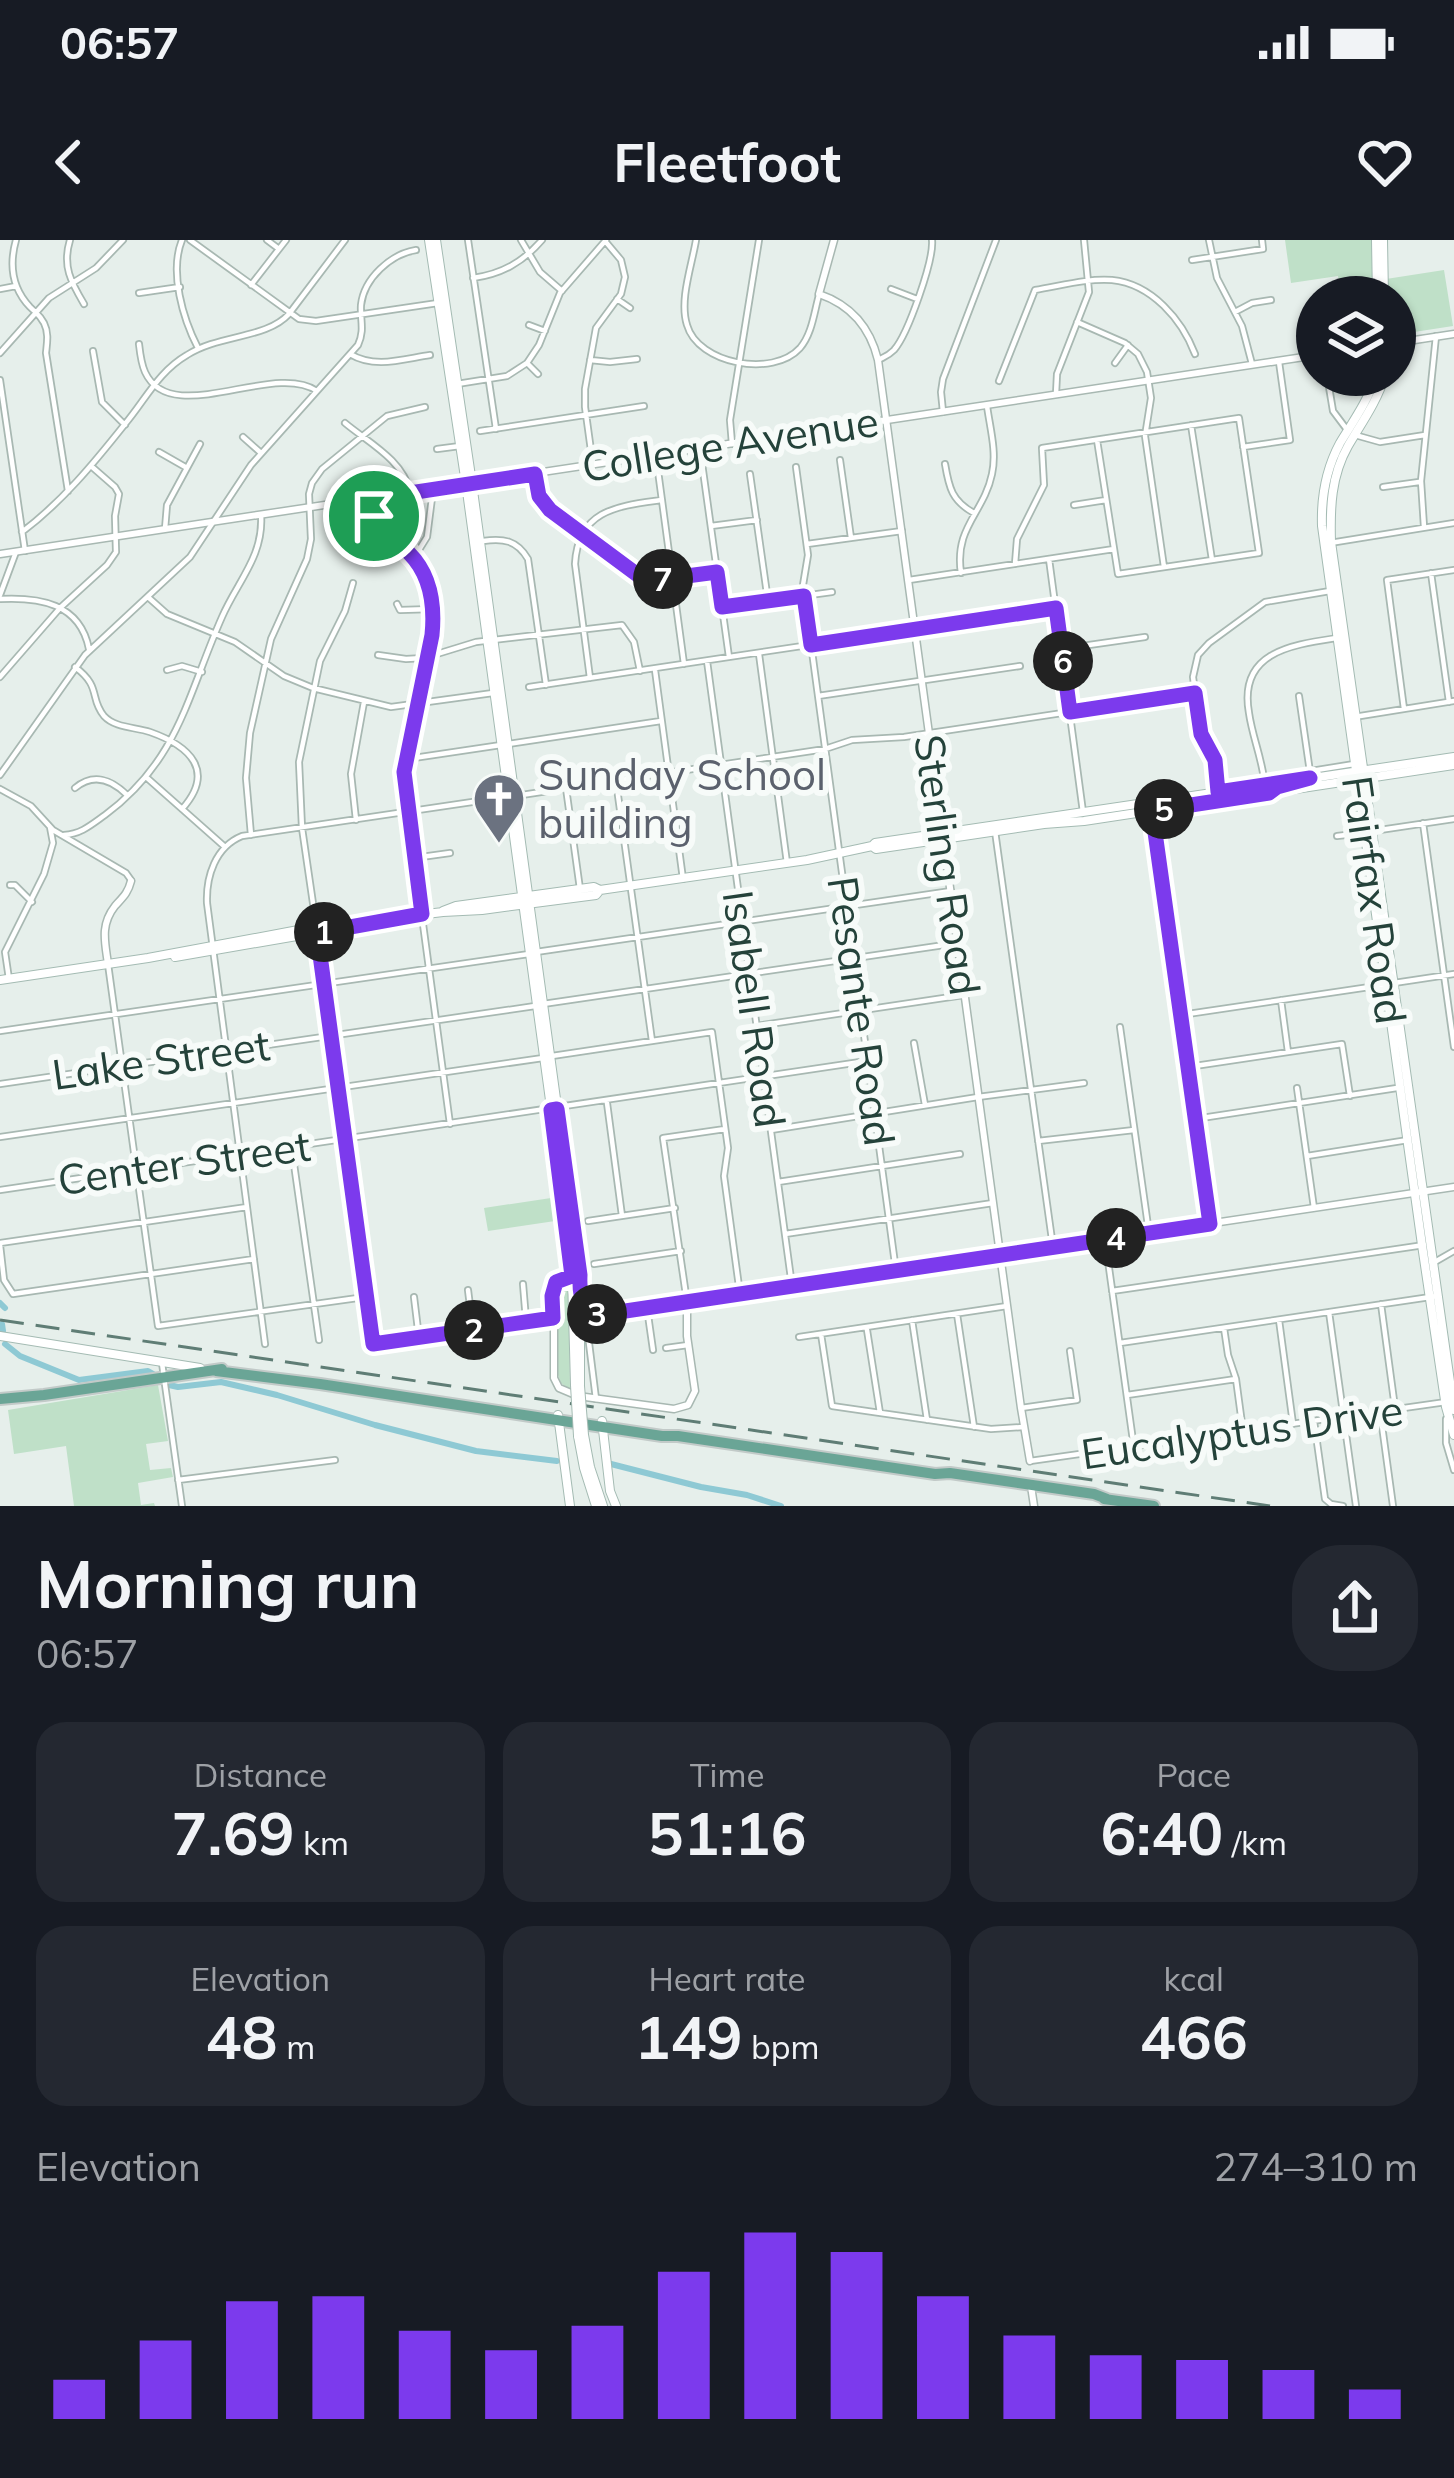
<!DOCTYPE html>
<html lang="en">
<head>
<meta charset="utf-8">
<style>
  :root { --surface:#171b24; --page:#242831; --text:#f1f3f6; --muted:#9ea1a6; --accent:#7c3aed }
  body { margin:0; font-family:Mulish,sans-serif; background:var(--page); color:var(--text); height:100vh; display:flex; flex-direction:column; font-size:45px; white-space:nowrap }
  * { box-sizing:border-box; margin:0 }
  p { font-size:39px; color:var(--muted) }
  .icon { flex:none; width:66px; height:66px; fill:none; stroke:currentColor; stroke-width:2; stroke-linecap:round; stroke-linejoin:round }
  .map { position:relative; height:1266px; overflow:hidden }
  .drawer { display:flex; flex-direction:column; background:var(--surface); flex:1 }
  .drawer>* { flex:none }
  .buttons { position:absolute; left:1296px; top:36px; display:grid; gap:24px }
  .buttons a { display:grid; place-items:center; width:120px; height:120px; border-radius:50%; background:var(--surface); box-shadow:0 3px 9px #0004; font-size:60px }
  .pin { position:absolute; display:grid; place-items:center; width:102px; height:102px; color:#fff; margin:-51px; border:6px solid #fff; border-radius:50%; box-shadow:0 3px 12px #0007 }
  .km { position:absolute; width:60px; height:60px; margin:-30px; border-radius:50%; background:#222; color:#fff; font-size:33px; line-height:60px; text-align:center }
  .round { display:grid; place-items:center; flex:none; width:126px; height:126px; border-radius:48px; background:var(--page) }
  .summary { display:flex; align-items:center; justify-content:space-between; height:204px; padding:0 36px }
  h1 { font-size:66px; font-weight:700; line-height:90px }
  .metrics { display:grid; grid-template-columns:repeat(3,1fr); gap:18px; height:204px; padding:12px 36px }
  .metrics div { display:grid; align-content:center; border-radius:30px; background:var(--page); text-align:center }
  .metrics b { font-size:60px; font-weight:700 }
  .metrics small { font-size:33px; font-weight:400 }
  .metrics p { font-size:33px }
  .chart { height:336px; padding:24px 36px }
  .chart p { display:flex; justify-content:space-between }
  .chart svg { width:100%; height:216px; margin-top:12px; stroke:var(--accent); stroke-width:6 }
  .status { display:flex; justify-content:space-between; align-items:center; height:84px; padding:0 60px; background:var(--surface); direction:ltr }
  .status svg { height:33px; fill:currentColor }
  header { display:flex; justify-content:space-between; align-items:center; height:156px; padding:0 36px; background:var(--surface); font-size:54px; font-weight:700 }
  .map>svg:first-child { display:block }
</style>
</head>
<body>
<div class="status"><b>06:57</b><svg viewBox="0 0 49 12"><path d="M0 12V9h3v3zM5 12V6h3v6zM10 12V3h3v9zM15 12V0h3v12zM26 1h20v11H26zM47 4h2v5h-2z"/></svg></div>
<header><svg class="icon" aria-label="back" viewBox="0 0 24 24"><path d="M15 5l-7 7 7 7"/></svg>Fleetfoot<svg class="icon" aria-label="heart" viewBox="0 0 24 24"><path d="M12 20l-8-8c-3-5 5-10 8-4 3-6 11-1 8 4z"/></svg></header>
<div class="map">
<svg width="1454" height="1266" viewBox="0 0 1454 1266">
  <rect width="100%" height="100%" fill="#e6efeb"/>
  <path fill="#bfe0c8" d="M1285,0H1375V57H1342L1338,36L1291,43Z
    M1444,30L1453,86L1401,94L1395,91V57H1388L1386,39Z
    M551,958L555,981L488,991L484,968Z
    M562,1045L568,1048L569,1055L570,1150L561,1143L558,1135L557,1057Z
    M158,1145L168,1201L146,1204L150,1230L171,1228L173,1237L138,1243L141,1265L154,1263L155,1266H74L66,1206L14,1214L8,1170Z"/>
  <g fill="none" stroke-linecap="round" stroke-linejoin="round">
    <path stroke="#8ec9d4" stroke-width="6" d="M0,1063L5,1068
      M2,1084L3,1091
      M5,1104L20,1116L79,1140L148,1131L155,1135
      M169,1145L178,1147L221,1142L277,1155L375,1185L476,1211L557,1221
      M611,1224L701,1247L747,1255L781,1266"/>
    <g stroke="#a8b8b2" stroke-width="8">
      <path id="minor" d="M16,0C9,25 12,48 30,67C37,74 39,74 44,83C49,93 47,103 46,113L68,251
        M70,0C62,26 71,42 84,64
        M182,0C169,32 183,79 198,108
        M190,0L299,79L316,81L438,63
        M267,0L279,9
        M468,0L496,189
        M521,0L540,32L562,51
        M696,0C692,25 679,60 687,85C698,124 773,138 800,108C812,94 814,73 819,55
        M1209,0L1217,38L1242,86L1252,124
        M1192,20L1263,9L1262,0
        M473,38C502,34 523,22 542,0
        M251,45L286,0
        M0,49L16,46
        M891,49L917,59
        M139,53L180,47
        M617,59L630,68
        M1235,72L1252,63L1271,60
        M1077,82L1125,103L1138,114L1147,132L1151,158L1145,196L1164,327
        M529,85L545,91
        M139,104C140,113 141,123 145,132C171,189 273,121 317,151
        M93,111L102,162L125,185
        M0,113L49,58L96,28L123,0
        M350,114C375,129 403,119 430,115
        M590,120L610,122L637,119
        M878,120C886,116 888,116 894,110C908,94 934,20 932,0
        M527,123L538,134
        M1115,123L1128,105
        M1327,135L1333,171L1348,191
        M0,140L25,311
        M999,141L1035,50C1060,46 1088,38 1112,40C1152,44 1182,80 1195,114
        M457,144L507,136L527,123L539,105L560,53L606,0
        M1056,154L1057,134L1089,52L1084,0
        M943,172L941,152L943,139L996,0
        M345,183C369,203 403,220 410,252
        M1191,185L1212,320
        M480,191L644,166
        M1355,195L1380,202L1425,195
        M243,197L261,213
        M732,204L730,180L759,0
        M1243,207L1290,200L1279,122
        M437,209L460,206
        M700,209L729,417
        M159,212L187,228
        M656,216L684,424
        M840,220L851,298
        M945,224C949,248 952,261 974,273
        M593,225L585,167V149L596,88L621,54L625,37L621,20L605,1
        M796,227L808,315L803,345L896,1031
        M535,234L539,256L550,270L639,336L656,340L717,332
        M750,234L768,361
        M1383,247L1419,242
        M370,259C378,304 423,310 432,357C442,417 406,478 404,538C403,573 413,612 418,647C428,726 439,805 450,884
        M1074,265L1106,260
        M711,286L757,280
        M1424,287L1421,241L1436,96
        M165,289L167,265L200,204
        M22,292C62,262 94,223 125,184C146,159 158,132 187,115C220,94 266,99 289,74L345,0
        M483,301C503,298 517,300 528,319L546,445
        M1330,303L1454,283
        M807,304L902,291
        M414,318L427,297L433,250
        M1049,319L1083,572
        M1015,324L1017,299L1044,245L1042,208L1239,178L1259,313L1118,334L1097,200
        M961,333C954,287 984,273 992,234C997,212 990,188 987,166
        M1431,333L1449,462
        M909,340L1114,309
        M0,355L16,312
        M149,358L167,374L235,402L284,436L313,448L391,467L493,453
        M0,359C39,357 80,363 89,409
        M397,364L400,370L433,369
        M722,367L832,352
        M1061,409L1145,397
        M759,414L787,623
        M378,415L406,419L424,418L476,402L622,385L634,402L640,431
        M707,421L792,1046
        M75,427C102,447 89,458 104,476C115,488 135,487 150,492C190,506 216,531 182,569
        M167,430L182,426L202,432
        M655,430L683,639
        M0,437L60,368L107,325L116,312L115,276L119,254L115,247L91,226
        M590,438L575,324C578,269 619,266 662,260
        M529,447L1056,368
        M818,456L1020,426
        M1299,456L1310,532
        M1404,469L1387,340L1454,330
        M1354,477L1454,461
        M508,504L661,481
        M407,519L501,505
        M0,535L85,415L190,317L251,225L358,105C365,90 360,80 361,65C364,38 391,14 416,10
        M146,537L225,607
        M1264,539C1261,516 1252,495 1249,473C1238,412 1291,405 1337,398
        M616,541L652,801
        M1218,546L1354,524
        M75,548C93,533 111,539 127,555
        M566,548L580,649
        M0,549L31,566L53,590L126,633L131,640
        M1218,552L1215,521L1200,488L1193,437L1198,415L1209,403L1265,362L1330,351
        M515,556L825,509L852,500L904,497L1195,453
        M1153,573L1210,984
        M356,580L351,534L364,462
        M1423,583L1454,807
        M995,591L1053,1007
        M1373,591L1454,579
        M64,595C81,594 91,585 105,575C179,520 187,456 222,377C237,342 264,316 261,275
        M251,595L246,538L250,493L271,399L307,319L311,299L309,254L312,243L322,229L387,176L425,167
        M1337,596L1364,593
        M414,618L450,613
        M10,645H15L32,662
        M316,684L302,588L299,522L320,421L345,371L353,343
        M317,695L373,1104L553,1078
        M536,712L951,651
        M108,724L158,1086L365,1057
        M9,739L5,712L44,634L53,603L50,587
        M1394,743L1454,734
        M1281,760L1288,812
        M543,764L958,703
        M1181,775L1383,745
        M756,786L964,755
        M1120,787L1149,993
        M0,791L529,714
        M914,803L925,865
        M552,816L712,792L728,908L724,936L740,1054
        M1188,827L1342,804L1350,856
        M0,844L535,766
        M1297,848L1314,968
        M607,863L622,976
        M1195,879L1397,848
        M771,890L978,857L1084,843
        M0,897L543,818
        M1038,901L1134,890
        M292,910L319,1100
        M1307,916L1408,900
        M778,942L960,914
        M0,950L867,821
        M588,981L675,968
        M785,994L993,963
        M1105,999L1134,1208
        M0,1003L247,967
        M0,1005L4,1040L13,1054L254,1019
        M1433,1023L1454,1011
        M594,1024L681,1011
        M523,1044L526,1080
        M468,1050L473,1090
        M1112,1051L1424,1005
        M414,1057L419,1098
        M687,1062L663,898L725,889
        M1381,1064L1395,1168
        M647,1068L653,1110
        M1329,1072L1356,1266
        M957,1074L974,1187
        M912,1080L927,1180
        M1279,1080L1293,1184
        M1224,1088L1228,1115L1236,1139L1243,1191
        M867,1090L880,1173
        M821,1094L832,1166L991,1189L1024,1187
        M588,1095L596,1159
        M799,1097L1007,1066
        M1120,1103L1437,1056
        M265,1104L207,663C206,637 215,607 242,596L506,557
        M666,1108L688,1105
        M162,1123L182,1266
        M1127,1155L1236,1139
        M1021,1168L1077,1160L1070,1111
        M1380,1171L1393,1266
        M1446,1179V1203L1454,1230
        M1314,1181L1325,1259L1331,1264L1343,1266
        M1030,1221L1446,1162
        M178,1240L335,1220"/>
    </g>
    <g stroke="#a8b8b2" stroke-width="9">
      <path id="tertiary" d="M834,0L819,54C851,65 870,87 878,120L1021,1168L1030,1221
        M1395,103L1454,94
        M0,314L1317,115
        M108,724C105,702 100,685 115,666C123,657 128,653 131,641
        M572,1036L557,1042L554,1048V1138L559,1148L578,1156L674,1169L688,1165L695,1151L687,1096V1062
        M581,1057L588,1071L600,1074
        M581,1084L604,1074L1454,947
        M1031,1246L1034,1266"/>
    </g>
    <g stroke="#a4bbb3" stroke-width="10">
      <path id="secondary" d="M429,0L466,244L567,985L572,1036L575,1145
        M436,0L472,243L580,1035V1146
        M1376,0L1377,57
        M1383,0L1384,57
        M1376,135C1368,161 1354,180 1340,203C1326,229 1321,257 1322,286L1422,1005L1446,1167L1454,1195
        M1385,135C1377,162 1362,182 1348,206C1331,236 1330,268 1331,302L1454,1170
        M872,606L876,609L1044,584L1084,581L1454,525
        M443,671L456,666L594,647L600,650
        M175,717L378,682
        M0,740L148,718L309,688L443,672L482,670L596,655L600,650L807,620L872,606L875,603L1454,517
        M0,1096L200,1128
        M558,1175L570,1266
        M602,1181L610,1251L616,1266
        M584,1195L590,1227L603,1266
        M578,1196L584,1228L596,1266"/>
    </g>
    <g stroke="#c2cac8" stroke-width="14">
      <path id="primary" d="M216,1131L320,1144L662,1196H678L935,1234L950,1233L1094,1254L1107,1259
        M0,1159L44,1155L222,1129
        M1104,1259L1154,1266"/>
    </g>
    <use href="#minor" stroke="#fff" stroke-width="4.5"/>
    <use href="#tertiary" stroke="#fff" stroke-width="6"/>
    <use href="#secondary" stroke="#fff" stroke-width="8"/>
    <use href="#primary" stroke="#6aa596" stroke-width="10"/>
    <path stroke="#5f7d75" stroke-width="3" stroke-dasharray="24 12" stroke-linecap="butt" d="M0,1080L1270,1266"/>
    <g stroke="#a4bbb3" stroke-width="10" stroke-linecap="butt">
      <path id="secondary-bridge" d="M575,1145L578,1196
        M580,1146L584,1195"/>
    </g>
    <use href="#secondary-bridge" stroke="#fff" stroke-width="8"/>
  </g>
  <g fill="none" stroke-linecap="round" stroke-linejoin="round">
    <g stroke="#fff" stroke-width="24">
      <path id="route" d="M535,234L539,256L550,270L639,336L656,340L717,332L722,367L804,356L811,405L1056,368L1070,472L1195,453L1201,494L1215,520L1218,552L1310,538L1277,547L1269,553L1152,571L1210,984L612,1073C583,1077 579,1061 580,1035L557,869L551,870L572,1036L556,1042L552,1056L553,1078L373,1104L317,693L422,674L404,532L432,395C435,365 431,335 409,313C388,292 376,290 370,259Z"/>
    </g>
    <use href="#route" stroke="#7c3aed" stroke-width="15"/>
  </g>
  <defs>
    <g id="church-pin" transform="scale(2.7)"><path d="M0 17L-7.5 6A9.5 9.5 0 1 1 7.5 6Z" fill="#6b7280" stroke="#f7fbf9"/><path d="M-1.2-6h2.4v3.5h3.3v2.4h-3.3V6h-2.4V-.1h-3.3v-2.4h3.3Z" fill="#fff"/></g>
  </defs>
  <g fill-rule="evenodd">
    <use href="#church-pin" x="499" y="559"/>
  </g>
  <g text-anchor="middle" stroke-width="12" stroke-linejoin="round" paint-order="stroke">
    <g font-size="42" fill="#24423a" stroke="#f7fbf9">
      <text transform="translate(730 204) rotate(-9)" y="15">College Avenue</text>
      <text transform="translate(947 625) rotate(82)" y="15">Sterling Road</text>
      <text transform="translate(1374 660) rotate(82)" y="15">Fairfax Road</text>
      <text transform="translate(754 769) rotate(82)" y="15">Isabell Road</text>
      <text transform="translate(861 771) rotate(82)" y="15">Pesante Road</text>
      <text transform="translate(161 820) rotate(-8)" y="15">Lake Street</text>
      <text transform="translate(184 923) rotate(-8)" y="15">Center Street</text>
      <text transform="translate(1242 1192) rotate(-8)" y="15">Eucalyptus Drive</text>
    </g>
    <g font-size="42" fill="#5b616d" stroke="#f7fbf9" text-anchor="start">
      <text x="538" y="550">Sunday School<tspan x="538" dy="48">building</tspan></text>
    </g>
  </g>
</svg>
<div class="buttons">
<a><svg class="icon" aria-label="layers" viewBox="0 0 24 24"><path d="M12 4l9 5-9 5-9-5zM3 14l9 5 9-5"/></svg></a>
</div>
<div class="pin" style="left:374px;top:276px;background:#1e9e55"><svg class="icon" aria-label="arrive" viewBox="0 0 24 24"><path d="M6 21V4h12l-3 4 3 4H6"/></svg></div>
<b class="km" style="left:324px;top:692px">1</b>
<b class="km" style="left:474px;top:1090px">2</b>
<b class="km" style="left:597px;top:1074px">3</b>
<b class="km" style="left:1116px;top:998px">4</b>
<b class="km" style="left:1164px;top:569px">5</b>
<b class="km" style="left:1063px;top:421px">6</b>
<b class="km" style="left:663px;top:339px">7</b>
</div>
<section class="drawer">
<div class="summary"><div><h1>Morning run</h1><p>06:57</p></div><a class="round"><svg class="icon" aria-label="share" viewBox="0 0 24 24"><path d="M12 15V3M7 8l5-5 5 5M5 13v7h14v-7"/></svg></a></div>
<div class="metrics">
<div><p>Distance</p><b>7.69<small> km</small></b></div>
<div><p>Time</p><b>51:16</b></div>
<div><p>Pace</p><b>6:40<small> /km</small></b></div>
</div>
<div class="metrics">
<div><p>Elevation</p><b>48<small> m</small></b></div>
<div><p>Heart rate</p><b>149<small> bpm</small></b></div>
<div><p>kcal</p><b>466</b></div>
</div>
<div class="chart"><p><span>Elevation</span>274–310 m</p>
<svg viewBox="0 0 160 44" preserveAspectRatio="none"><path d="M5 44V36M15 44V28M25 44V20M35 44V19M45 44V26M55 44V30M65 44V25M75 44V14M85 44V6M95 44V10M105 44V19M115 44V27M125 44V31M135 44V32M145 44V34M155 44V38"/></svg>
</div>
</section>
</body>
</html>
